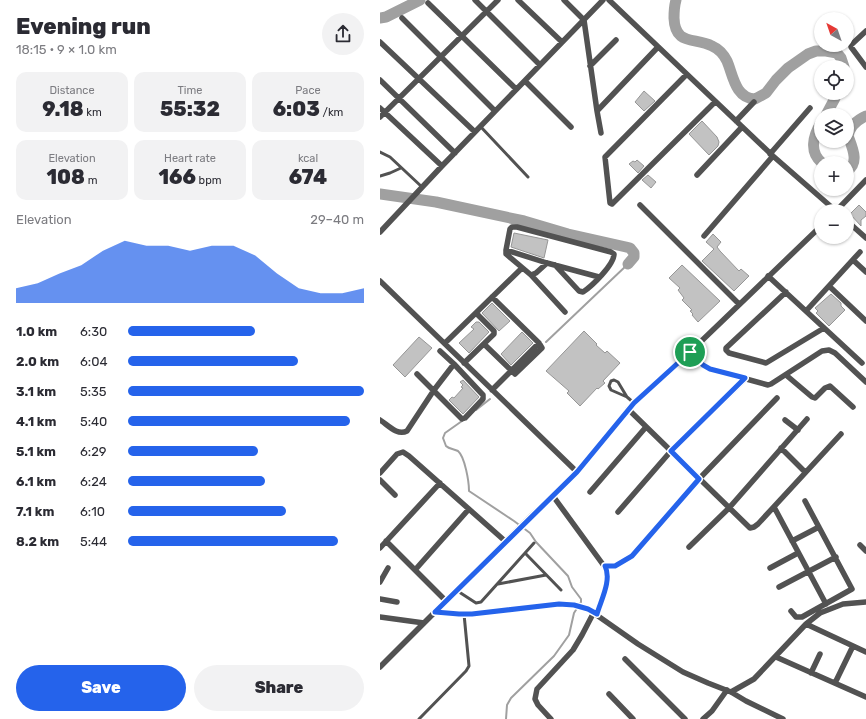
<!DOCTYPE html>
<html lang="en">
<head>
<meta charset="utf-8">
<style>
  :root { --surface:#fff; --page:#f2f2f3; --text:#2b2b33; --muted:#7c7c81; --accent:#2563eb }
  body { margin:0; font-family:Rubik,sans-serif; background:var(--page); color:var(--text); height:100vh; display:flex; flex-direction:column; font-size:15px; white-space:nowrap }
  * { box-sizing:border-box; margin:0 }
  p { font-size:13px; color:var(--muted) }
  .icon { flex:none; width:22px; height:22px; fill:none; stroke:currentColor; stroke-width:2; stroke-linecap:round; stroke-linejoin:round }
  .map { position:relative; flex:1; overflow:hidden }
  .sheet { display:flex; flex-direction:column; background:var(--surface); width:380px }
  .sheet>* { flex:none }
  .needle { width:26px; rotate:320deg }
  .tools { position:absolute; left:434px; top:12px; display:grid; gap:8px }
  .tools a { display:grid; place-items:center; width:40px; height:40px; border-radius:50%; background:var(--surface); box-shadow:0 1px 3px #0004; font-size:20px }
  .pin { position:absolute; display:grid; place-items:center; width:34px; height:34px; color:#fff; margin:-17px; border:2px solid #fff; border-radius:50%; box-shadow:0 1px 4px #0007 }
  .round { display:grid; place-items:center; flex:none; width:42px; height:42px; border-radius:21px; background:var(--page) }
  .headline { display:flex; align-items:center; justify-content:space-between; height:68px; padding:0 16px }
  h1 { font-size:22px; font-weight:800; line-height:30px }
  .metrics { display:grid; grid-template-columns:repeat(3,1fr); gap:6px; height:68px; padding:4px 16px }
  .metrics div { display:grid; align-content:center; border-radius:10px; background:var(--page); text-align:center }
  .metrics b { font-size:20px; font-weight:800 }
  .metrics small { font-size:11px; font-weight:400 }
  .metrics p { font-size:11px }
  .chart { height:112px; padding:8px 16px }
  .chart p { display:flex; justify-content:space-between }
  .chart svg { width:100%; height:72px; margin-top:4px; fill:var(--accent); opacity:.7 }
  .cta { display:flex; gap:8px; margin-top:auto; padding:8px 16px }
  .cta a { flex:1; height:46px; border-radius:24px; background:var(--accent); color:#fff; font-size:16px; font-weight:800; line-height:46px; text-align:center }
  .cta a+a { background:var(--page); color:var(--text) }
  ul { padding:0 16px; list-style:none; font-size:13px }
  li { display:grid; grid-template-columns:64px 48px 1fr; align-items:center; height:30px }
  li i { height:10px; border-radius:5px; background:var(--accent) }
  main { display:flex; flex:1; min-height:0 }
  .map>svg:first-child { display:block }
</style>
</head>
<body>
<main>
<section class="sheet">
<div class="headline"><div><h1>Evening run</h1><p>18:15 · 9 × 1.0 km</p></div><a class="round"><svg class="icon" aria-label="share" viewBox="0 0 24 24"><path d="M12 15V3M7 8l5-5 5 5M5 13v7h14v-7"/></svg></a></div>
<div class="metrics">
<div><p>Distance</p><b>9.18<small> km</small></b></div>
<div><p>Time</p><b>55:32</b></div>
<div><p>Pace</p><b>6:03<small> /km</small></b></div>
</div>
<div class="metrics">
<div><p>Elevation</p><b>108<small> m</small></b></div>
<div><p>Heart rate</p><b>166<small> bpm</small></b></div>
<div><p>kcal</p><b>674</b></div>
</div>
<div class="chart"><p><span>Elevation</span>29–40 m</p>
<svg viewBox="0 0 160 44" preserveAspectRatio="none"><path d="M0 44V35L10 32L20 26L30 21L40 12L50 6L60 9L70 9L80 12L90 9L100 9L110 15L120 26L130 35L140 38L150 38L160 35V44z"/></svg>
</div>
<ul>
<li><b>1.0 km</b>6:30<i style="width:54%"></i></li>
<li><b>2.0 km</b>6:04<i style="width:72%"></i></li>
<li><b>3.1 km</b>5:35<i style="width:100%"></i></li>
<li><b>4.1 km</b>5:40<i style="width:94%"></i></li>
<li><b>5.1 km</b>6:29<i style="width:55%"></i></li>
<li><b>6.1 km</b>6:24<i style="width:58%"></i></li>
<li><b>7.1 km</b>6:10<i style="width:67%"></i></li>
<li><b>8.2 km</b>5:44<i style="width:89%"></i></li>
</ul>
<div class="cta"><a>Save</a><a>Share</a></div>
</section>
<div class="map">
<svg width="486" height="719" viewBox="0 0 486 719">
  <rect width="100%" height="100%" fill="#fff"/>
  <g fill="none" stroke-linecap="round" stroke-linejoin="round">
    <path stroke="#a0a0a0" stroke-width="2" d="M166,342L248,264
      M96,410L110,399
      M82,421L65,433L63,438L66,446C69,449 74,449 78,451C85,457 89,482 89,491L134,521L150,533L156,542L188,576L192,587L201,599V602L194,613L189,635L174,656L131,698L127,705L126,719"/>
    <path stroke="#a0a0a0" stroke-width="11" d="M296,0C294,7 294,11 294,18C295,46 315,37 332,46C339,49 344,55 347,61C353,75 355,98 375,99L386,93L396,80L408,68L428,54L436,51H446L457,53L461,58L464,67
      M0,18L6,17L40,0
      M446,115L454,100L457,93
      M441,123C433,136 429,152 442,163
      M467,171C480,163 472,147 468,136C470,126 477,120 486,116
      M0,194L56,202L144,221L188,234L246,247L250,248L254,253V257L248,264"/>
  </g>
  <path fill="#c2c2c2" stroke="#969696" d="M264,91L275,101L264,111L255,102Z
    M322,121L337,137L339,142L338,146L329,155L309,134Z
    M257,160L264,166L258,173L249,164L253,161L255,162Z
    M268,175L276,182L271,188L262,180Z
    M479,205L486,212V216L481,220V226L470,214Z
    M134,233L168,240L164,258L131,247Z
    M333,234L341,242L337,247L340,251L359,271L361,269L369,276L354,291L322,261L334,249L326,242Z
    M302,265L340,301L318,322L312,315L313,314L310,311L312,310L302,300L304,298L298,290L300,288L289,278Z
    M451,294L461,303V306L465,310L449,326L436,313L438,311L435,308Z
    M112,303L130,321L119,331L102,313Z
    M96,322H99L109,332L89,353L79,343L94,329L91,327Z
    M204,331L217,344L216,345L225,353L227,351L240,363L223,381L225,383L218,389L217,388L200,406L187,393L189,391L166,371Z
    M142,332L153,343L131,365L121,354Z
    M39,337L52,348L25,377L13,365Z
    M83,380L99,397L83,414L69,400L72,397L74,398L83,388L81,387L83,385L80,382Z"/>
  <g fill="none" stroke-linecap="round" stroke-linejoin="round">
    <path stroke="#525252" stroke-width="3" d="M100,126L148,177
      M0,152L10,157L42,187
      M0,176L10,173L21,168
      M247,397L231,390L229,386L231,381L234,380L238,382L247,397L254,403
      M146,554L181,590
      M118,584L166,575
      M76,590L96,603L101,602L154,543
      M39,719L86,671L89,666L84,614"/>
    <path stroke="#525252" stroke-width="5.5" d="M95,0L160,65
      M138,0L182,42
      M184,0L204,20L217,111L278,47
      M229,0L393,156L456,211
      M48,3L136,89
      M22,18L115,111
      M486,31L471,45V47L486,67
      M0,42L95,132
      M210,66L236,40
      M306,75L225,157L230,203L232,204L335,102
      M0,80L75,153
      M145,81L191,127
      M0,108L62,166
      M217,111L221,133
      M0,117L118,0
      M356,121L374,102
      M390,154L430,108
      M317,175L362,127
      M260,205L359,304
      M456,211L486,180
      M467,221L486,238
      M0,232L62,166L223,0
      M324,236L393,156
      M126,250L167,263L219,277
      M473,260L486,272
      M167,263L156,273L151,275L126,254V250L130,229L132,227H137L231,252L234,254C234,265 212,286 203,292L199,291L175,265
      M151,275L185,312
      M388,276L482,363
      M0,281L197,472
      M449,286L486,321
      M406,292L346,348V350L349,353L386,363L444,328
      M426,311L480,252
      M65,343L142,268
      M104,344L135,374L162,348L159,343L112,297
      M310,352L323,365L330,369L388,385L391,384L442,351L449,350L455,353L486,382
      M84,363L114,334V331L96,313
      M37,374L82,419L85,418L103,399V395L74,364L60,351
      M406,375L432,397L435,398L445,388L450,386L473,407
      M112,390L159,343
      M248,409L370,528L374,527L378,524L461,434
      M0,420C8,425 17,436 27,431L54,390L74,364
      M405,420L418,430
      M401,448L425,472
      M0,473L17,454L23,452L29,456L125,541
      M0,480L15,495
      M210,492L266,427
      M173,496L227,570V583L217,614
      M394,507L446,604
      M238,512L291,451L365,379
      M6,541L66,601
      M412,541L439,527
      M480,545L486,551
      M309,547L349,508L427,419
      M0,548L60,483
      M225,566H235L252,555L319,479L397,398
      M390,568L418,553
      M35,570L89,509
      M0,582L8,568
      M399,587L456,557
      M0,599L17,602
      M411,611L416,617H422L472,589L425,501
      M55,612L79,614H92L179,604L194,605L208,609L258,644L303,672L328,683L351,692L366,701L403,719
      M0,617L44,623
      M426,624L486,652
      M396,657L486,697
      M245,659L305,719
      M0,667L152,515L173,496L197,472L254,403L310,352L441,226
      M431,673L440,654
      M455,683L473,646
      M351,692L374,679L426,624L440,613L463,604L486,602
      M229,694L253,719
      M171,719L158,705L155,699L157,689L193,650L202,635L214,612
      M323,719L332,711L347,690"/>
  </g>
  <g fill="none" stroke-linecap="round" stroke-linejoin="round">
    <g stroke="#fff" stroke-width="8">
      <path id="route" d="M310,352L323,365L330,369L365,378L291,451L319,479L252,556L235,566H225C232,580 221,600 217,614L208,609L194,605L179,604L92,614H79L55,612L197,472L254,403Z"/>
    </g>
    <use href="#route" stroke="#2563eb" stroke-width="5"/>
  </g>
</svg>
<div class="tools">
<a><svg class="needle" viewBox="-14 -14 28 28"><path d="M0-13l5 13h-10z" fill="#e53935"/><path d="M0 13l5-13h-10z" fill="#7c7c81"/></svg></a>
<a><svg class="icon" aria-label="locate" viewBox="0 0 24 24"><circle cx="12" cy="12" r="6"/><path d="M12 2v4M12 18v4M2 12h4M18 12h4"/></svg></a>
<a><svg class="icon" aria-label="layers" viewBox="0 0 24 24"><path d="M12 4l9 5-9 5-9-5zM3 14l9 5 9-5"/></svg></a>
<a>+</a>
<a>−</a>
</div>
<div class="pin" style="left:310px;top:352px;background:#1e9e55"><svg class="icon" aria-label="arrive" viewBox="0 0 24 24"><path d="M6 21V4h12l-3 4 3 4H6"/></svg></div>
</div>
</main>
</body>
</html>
